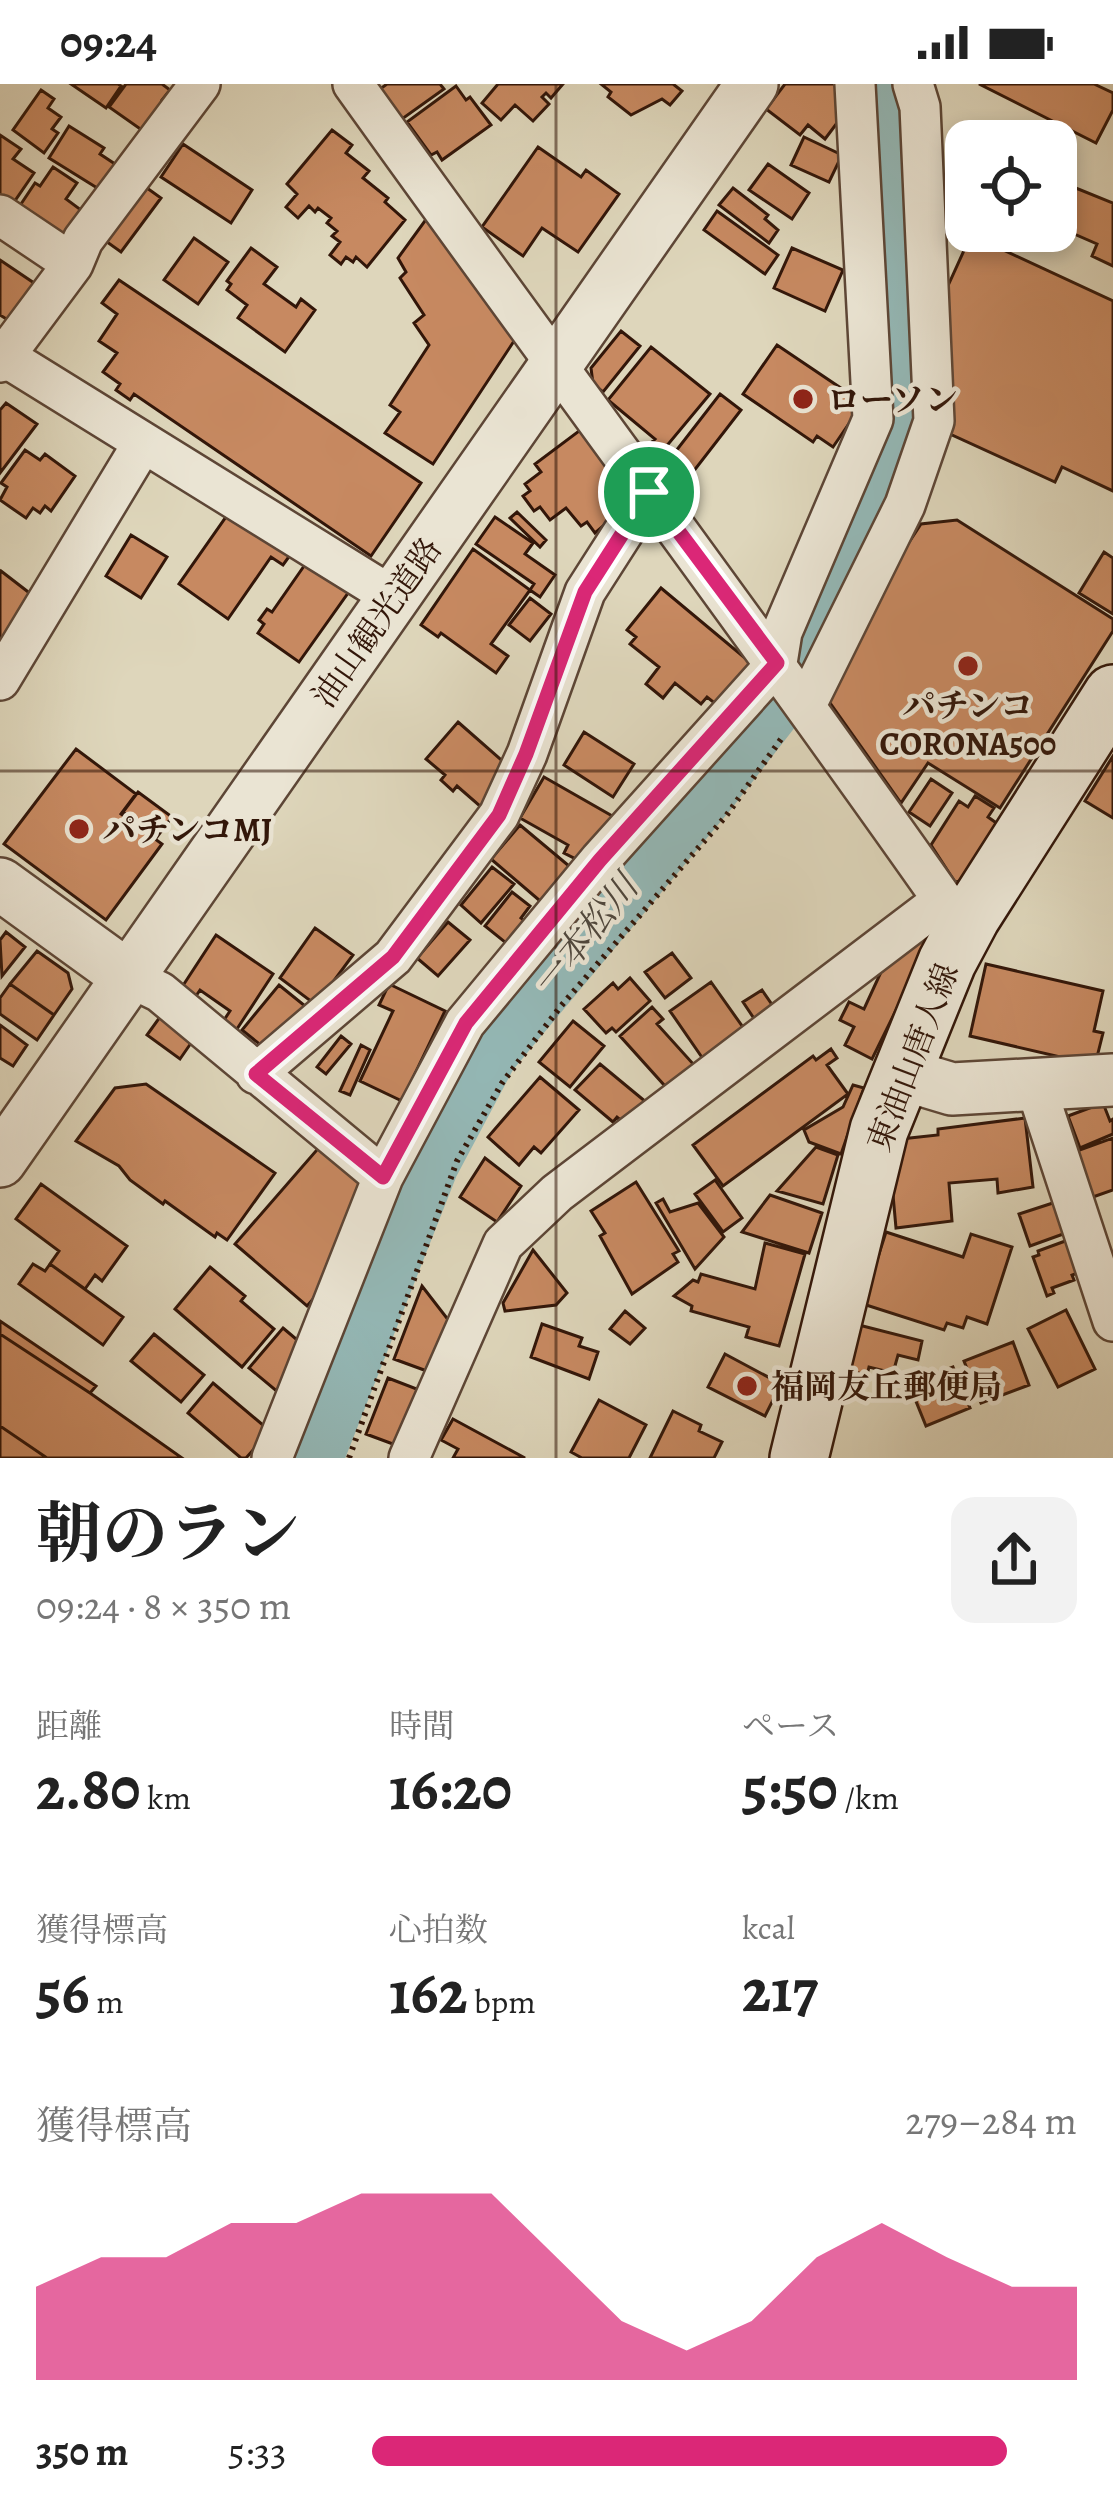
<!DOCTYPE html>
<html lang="ja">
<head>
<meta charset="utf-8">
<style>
  :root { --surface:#fff; --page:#f2f2f2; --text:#222; --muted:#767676; --accent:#db2777 }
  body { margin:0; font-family:Alegreya,"Noto Serif JP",serif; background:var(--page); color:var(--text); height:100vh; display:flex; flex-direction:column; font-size:45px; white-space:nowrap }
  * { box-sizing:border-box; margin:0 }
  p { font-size:39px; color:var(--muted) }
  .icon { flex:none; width:66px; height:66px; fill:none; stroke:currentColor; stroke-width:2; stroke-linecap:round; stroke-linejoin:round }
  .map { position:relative; height:1374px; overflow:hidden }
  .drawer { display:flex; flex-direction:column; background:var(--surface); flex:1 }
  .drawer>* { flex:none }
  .buttons { position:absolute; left:945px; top:36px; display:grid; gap:24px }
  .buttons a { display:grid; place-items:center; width:132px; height:132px; border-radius:24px; background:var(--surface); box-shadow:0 6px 18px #0003; font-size:60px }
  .pin { position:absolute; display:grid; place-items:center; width:102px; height:102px; color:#fff; margin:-51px; border:6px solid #fff; border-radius:50%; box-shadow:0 3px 12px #0007 }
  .round { display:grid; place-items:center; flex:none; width:126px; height:126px; border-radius:24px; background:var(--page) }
  .overview { display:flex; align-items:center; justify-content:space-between; height:204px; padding:0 36px }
  h1 { font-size:66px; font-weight:700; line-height:90px }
  .metrics { display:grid; grid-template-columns:repeat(3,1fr); gap:18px; height:204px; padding:12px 36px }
  .metrics div { display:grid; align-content:center }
  .metrics b { font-size:60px; font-weight:700 }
  .metrics small { font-size:33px; font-weight:400 }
  .metrics p { font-size:33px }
  .chart { height:336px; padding:24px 36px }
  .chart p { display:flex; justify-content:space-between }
  .chart svg { width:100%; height:216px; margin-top:12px; fill:var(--accent); opacity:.7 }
  ul { padding:0 36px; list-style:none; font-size:39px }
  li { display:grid; grid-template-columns:192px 144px 1fr; align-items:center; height:90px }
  li i { height:30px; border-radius:15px; background:var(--accent) }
  .status { display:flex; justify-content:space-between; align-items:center; height:84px; padding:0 60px; background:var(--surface); direction:ltr }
  .status svg { height:33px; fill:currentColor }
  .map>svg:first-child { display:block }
</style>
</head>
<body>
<div class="status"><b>09:24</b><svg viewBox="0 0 49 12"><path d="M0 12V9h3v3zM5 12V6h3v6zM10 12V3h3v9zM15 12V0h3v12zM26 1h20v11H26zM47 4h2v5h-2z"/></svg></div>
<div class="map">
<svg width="1113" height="1374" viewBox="0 0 1113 1374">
  <rect width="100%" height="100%" fill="#ded6bb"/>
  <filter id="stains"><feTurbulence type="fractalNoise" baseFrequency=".00167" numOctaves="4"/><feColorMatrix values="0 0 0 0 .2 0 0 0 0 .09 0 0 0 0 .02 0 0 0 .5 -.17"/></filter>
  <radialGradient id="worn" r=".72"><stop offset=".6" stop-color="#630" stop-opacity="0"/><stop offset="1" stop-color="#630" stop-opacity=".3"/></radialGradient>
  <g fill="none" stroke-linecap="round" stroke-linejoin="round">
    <path stroke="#94b8b6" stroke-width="60" d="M313,1374L429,1080L488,969L708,706L775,620L848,498L915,335L888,0"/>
  </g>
  <path fill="#c78961" stroke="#321609" stroke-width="3" d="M71,0H118L121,2L106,24Z
    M126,0H162L170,6L162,16L167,20L146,49L109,23Z
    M387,0H440L444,5L402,35L380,5Z
    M498,0H563L551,14L546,9L542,13L549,20L533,37L515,21L501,36L482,19Z
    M601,0H673L682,7L670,21L662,15L631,31L608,13L611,8Z
    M785,0H839L843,31L825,55L808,41L800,51L766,25Z
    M979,0H1094L1113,9V26L1096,59Z
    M456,2L466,16L470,13L491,41L442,76L437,68L431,71L407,38Z
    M41,6L54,15L48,24L61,33L52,45L58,49L44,69L13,46Z
    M69,42L104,64L100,70L118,82L102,107L49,74Z
    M332,46L352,61L346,69L369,87L363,94L388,114L385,118L405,136L367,183L356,173L353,178L346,173L341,180L330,171L340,158L332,152L337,147L327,139L331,134L318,124L315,128L309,122L298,134L286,123L297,110L287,100Z
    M0,51L21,65L13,75L34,89L12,121L0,112Z
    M804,53L842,71L829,98L791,81Z
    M183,60L252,106L231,139L161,93Z
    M538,63L581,93L586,86L619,110L578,168L542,144L523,172L482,143Z
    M768,80L809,109L792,135L749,106Z
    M53,83L77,99L66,115L81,126L60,158L15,129L35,99L40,102Z
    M1056,96L1113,119V182L1092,172L1097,160L1056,142Z
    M140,99L161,114L121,168L100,153Z
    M733,104L768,131L765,135L778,146L769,159L719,121Z
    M717,127L778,171L765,190L704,146Z
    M427,134L516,254L433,380L385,349L400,328L390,321L429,261L414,239L424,231L400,194L406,188L398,174Z
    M971,151L1113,217V407L1062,383L1055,398L950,350L947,204Z
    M194,154L228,178L198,220L164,196Z
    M251,164L277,183L264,200L296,223L301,215L315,226L285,268L238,234L247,221L227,206L231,200L227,197Z
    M792,164L843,186L825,227L774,204Z
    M0,176L34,199L8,236L0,231Z
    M119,196L421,399L371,472L134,310L130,316L116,306L120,300L103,288L117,269L99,257L117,230L102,219Z
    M621,247L640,262L603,308L593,300L591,284Z
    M777,261L863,319L833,363L817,352L813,358L743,310Z
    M651,263L710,310L660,370L649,361L655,355L608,316Z
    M720,310L741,326L683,401L662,385Z
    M6,319L37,340L0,389V326Z
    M583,344L636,414L595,449L587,438L581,442L566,424L550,436L540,423L534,427L523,412L530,407L525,400L541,388L535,380Z
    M25,366L40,376L45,370L75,392L51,427L45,422L40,429L33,424L26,434L0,416L7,403L1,399Z
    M235,420L296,463L283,481L271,473L228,535L179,500Z
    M517,428L546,456L540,463L510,434Z
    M495,433L533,459L525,470L555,491L540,513L530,506L534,500L476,460Z
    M957,436L1113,535V547L1000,724L928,679L901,719L828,616L885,495L921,440Z
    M131,451L167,473L141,514L106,492Z
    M473,465L530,506L491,560L508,572L496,589L441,549L438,553L421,541Z
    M1104,468L1113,474V530L1079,509Z
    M311,472L353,502L299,578L258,549L264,540L259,536L267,525L272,528Z
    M1,487L36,514L0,577V489Z
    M661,504L751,579L717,621L707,613L701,620L675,599L663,614L646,600L659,583L630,560L636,553L627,546Z
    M530,514L551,530L530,557L509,541Z
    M458,638L515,688L481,723L457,702L453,707L441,696L445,691L426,675Z
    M584,648L634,680L613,713L564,681Z
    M76,665L136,710L121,730L162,760L106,836L4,760Z
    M1113,672V734L1085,717Z
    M544,693L614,733L582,778L564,769L568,761L520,734Z
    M931,695L952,709L930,742L909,728Z
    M138,708L172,733L157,753L123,728Z
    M975,712L994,724L988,733L1002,743L967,796L955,798L931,761L959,717L968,723Z
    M520,741L575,787L546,822L491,775Z
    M492,783L514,800L481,839L461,821Z
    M512,808L530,822L521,834L534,844L516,867L485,842Z
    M448,838L470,856L438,892L417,874Z
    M315,844L353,871L316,921L280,894Z
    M6,848L25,863L2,892L0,856Z
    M216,851L273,890L235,948L222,939L230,927L200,906L196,912L182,903Z
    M924,853L930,857L872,975L845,961L854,943L840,936L849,918L864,925L881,888Z
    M37,867L68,889L72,905L54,931L10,900Z
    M672,869L691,894L665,914L645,888Z
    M986,880L1103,907L1094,947L1103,949L1095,981L970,952Z
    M630,894L650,917L616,948L612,944L606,949L584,925L613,899L618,905Z
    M711,898L752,956L710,985L670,927Z
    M10,900L54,931L37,956L0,930V914Z
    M389,900L445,927L402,1017L360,997L393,927L379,921Z
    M279,901L310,926L273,971L242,946Z
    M762,906L782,935L763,948L743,918Z
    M652,923L663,935L657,940L695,982L674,1012L620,952Z
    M165,926L198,949L180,975L147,951Z
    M573,937L604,962L570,1003L539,978Z
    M0,941L27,961L13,982L0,974Z
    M341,952L351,960L326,990L317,983Z
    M361,961L370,966L350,1011L340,1007Z
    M831,965L837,974L827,981L848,1010L723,1102L693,1061L813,972L816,976Z
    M600,980L652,1023L633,1046L617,1033L613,1038L575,1006Z
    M540,993L579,1026L541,1069L534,1063L519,1081L488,1053Z
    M146,1000L275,1089L227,1156L217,1149L215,1153L165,1117L163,1120L130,1096L119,1082L76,1057L115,1004Z
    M853,1001L864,1004L841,1070L809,1058L804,1046L843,1023Z
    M1103,1019L1110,1037L1113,1035V1050L1080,1064L1068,1032Z
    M1025,1034L1033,1103L998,1109L997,1095L949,1099L952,1137L896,1144L889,1067L892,1056L938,1051V1045Z
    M1113,1054V1106L1090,1114L1074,1068Z
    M322,1060L372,1103L349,1174L307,1222L235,1160Z
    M816,1063L838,1071L823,1120L777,1107Z
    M485,1074L521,1102L497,1138L460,1113Z
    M715,1096L742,1134L723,1148L695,1110Z
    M636,1098L679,1167L673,1170L678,1178L632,1210L600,1152L605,1149L591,1127Z
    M41,1100L127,1162L102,1197L95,1191L85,1205L50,1180L59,1167L16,1135Z
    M770,1111L822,1129L809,1169L742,1148Z
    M663,1115L670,1128L698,1119L724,1153L695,1185L656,1119Z
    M1056,1118L1066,1149L1030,1162L1019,1130Z
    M886,1148L963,1173L971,1150L1012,1163L987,1240L967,1233L963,1244L947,1239L944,1246L863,1220Z
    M1068,1156L1080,1188L1072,1191L1074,1196L1052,1204L1054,1209L1047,1212L1033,1173L1039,1171L1038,1167Z
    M765,1159L805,1170L779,1262L746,1253L749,1243L691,1227L692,1222L674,1212L693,1196L698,1198L701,1190L755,1205Z
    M533,1166L567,1209L556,1221L505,1227L503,1219Z
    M33,1180L45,1187L50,1180L123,1233L103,1261L19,1200Z
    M210,1183L245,1212L241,1217L274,1245L242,1283L175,1225Z
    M422,1202L453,1242L435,1290L394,1275Z
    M1066,1226L1095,1285L1058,1303L1028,1245Z
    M625,1227L645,1244L630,1260L610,1245Z
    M0,1237L96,1302L90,1309L0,1250Z
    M851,1239L922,1257L918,1276L898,1271L893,1289L869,1283L867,1291L840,1285Z
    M542,1240L582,1254L579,1262L598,1268L589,1295L531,1273Z
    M283,1244L308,1265L279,1309L249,1284Z
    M0,1250L90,1309L182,1374H47L0,1342Z
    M154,1250L204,1291L181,1318L131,1277Z
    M1013,1258L1029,1301L981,1319L964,1277Z
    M725,1270L781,1300L765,1332L708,1303Z
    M953,1283L970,1324L926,1342L909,1300Z
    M388,1294L422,1307L392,1365L393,1360L366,1350Z
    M213,1299L270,1347L246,1374H241L188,1329Z
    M599,1316L646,1341L629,1374H582L571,1368Z
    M673,1327L701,1341L699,1347L722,1358L714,1374H650Z
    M453,1335L525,1374H453L458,1365L441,1356Z
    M0,1342L47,1374H0Z"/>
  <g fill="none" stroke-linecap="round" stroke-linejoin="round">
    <g stroke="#5d4636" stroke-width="44">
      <path id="minor" d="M353,0C548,273 750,541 943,816L971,833
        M0,131L73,180L0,278
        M73,180L83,156L200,0
        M4,272L393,513
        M0,596L143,359
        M806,621L905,421L934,337L920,23L913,0
        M127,892L160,908L383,1093
        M256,990L393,873L499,731L527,670L585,508L649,408
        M1036,1003L1113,1237
        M272,1374L383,1093L465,939L600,776L777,579L782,548L873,335L855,0
        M409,1374L503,1160L557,1109L943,816"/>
    </g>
    <g stroke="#5d4636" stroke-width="56">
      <path id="tertiary" d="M0,800L127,892
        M902,990L952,1005L1113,996
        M0,1077L752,0"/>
    </g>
    <g stroke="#321609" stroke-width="62">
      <path id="secondary" d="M799,1374L879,1046L947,878L971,833L1113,610"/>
    </g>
    <path stroke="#321609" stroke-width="6" stroke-dasharray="3 6" stroke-linecap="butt" d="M349,1374L457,1077L502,999L561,922L726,732L784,651"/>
    <use href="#minor" stroke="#eae4d3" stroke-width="39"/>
    <use href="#tertiary" stroke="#eae4d3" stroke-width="51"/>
    <use href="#secondary" stroke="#eae4d3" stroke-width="57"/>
  </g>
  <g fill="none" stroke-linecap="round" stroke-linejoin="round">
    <g stroke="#fff" stroke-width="24">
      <path id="route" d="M649,408L777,579L600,776L466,939L383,1093L256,990L393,873L499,731L526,670L585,508Z"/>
    </g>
    <use href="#route" stroke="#db2777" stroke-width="15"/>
  </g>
  <path fill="none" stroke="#321609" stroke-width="3" stroke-opacity="0.55" d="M556,0V1374M0,687H1113"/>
  <g fill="#8f2418" stroke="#eae4d3" stroke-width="4.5">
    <circle cx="803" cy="315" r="12"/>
    <circle cx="968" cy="582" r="12"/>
    <circle cx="79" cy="745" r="12"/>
    <circle cx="747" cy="1302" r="12"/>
  </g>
  <g text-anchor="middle" stroke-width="9" stroke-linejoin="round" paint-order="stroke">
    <g font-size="33" font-weight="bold" fill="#321609" stroke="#eae4d3" text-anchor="start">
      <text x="827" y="327">ローソン</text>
      <text x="968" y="633" text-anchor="middle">パチンコ<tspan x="968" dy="38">CORONA500</tspan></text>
      <text x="103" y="757">パチンコMJ</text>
      <text x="771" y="1314">福岡友丘郵便局</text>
    </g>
    <g font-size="33" fill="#321609" stroke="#eae4d3">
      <text transform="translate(376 538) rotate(-55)" y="12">油山観光道路</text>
      <text transform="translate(912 973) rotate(-69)" y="12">東油山唐人線</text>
    </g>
    <g font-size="36" font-style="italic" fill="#4f473d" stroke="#eae4d3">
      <text transform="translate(584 851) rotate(-51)" y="13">一本松川</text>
    </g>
  </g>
  <rect width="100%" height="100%" filter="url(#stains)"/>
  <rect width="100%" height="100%" fill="url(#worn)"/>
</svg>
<div class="buttons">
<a><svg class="icon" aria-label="locate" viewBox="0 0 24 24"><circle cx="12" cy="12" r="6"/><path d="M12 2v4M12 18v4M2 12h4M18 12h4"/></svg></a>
</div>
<div class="pin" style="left:649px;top:408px;background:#1e9e55"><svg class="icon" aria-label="arrive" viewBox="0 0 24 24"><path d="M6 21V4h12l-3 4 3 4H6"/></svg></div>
</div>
<section class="drawer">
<div class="overview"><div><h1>朝のラン</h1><p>09:24 · 8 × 350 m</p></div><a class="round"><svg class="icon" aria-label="share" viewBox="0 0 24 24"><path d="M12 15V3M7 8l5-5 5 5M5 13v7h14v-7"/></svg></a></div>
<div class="metrics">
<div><p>距離</p><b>2.80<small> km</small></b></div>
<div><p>時間</p><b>16:20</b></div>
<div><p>ペース</p><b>5:50<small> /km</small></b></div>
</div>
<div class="metrics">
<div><p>獲得標高</p><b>56<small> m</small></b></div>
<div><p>心拍数</p><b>162<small> bpm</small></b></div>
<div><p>kcal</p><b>217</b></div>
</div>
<div class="chart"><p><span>獲得標高</span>279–284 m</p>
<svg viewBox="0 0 160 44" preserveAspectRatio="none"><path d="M0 44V25L10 19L20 19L30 12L40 12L50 6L60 6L70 6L80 19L90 32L100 38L110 32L120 19L130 12L140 19L150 25L160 25V44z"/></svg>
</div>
<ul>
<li><b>350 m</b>5:33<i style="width:90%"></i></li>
</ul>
</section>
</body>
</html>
